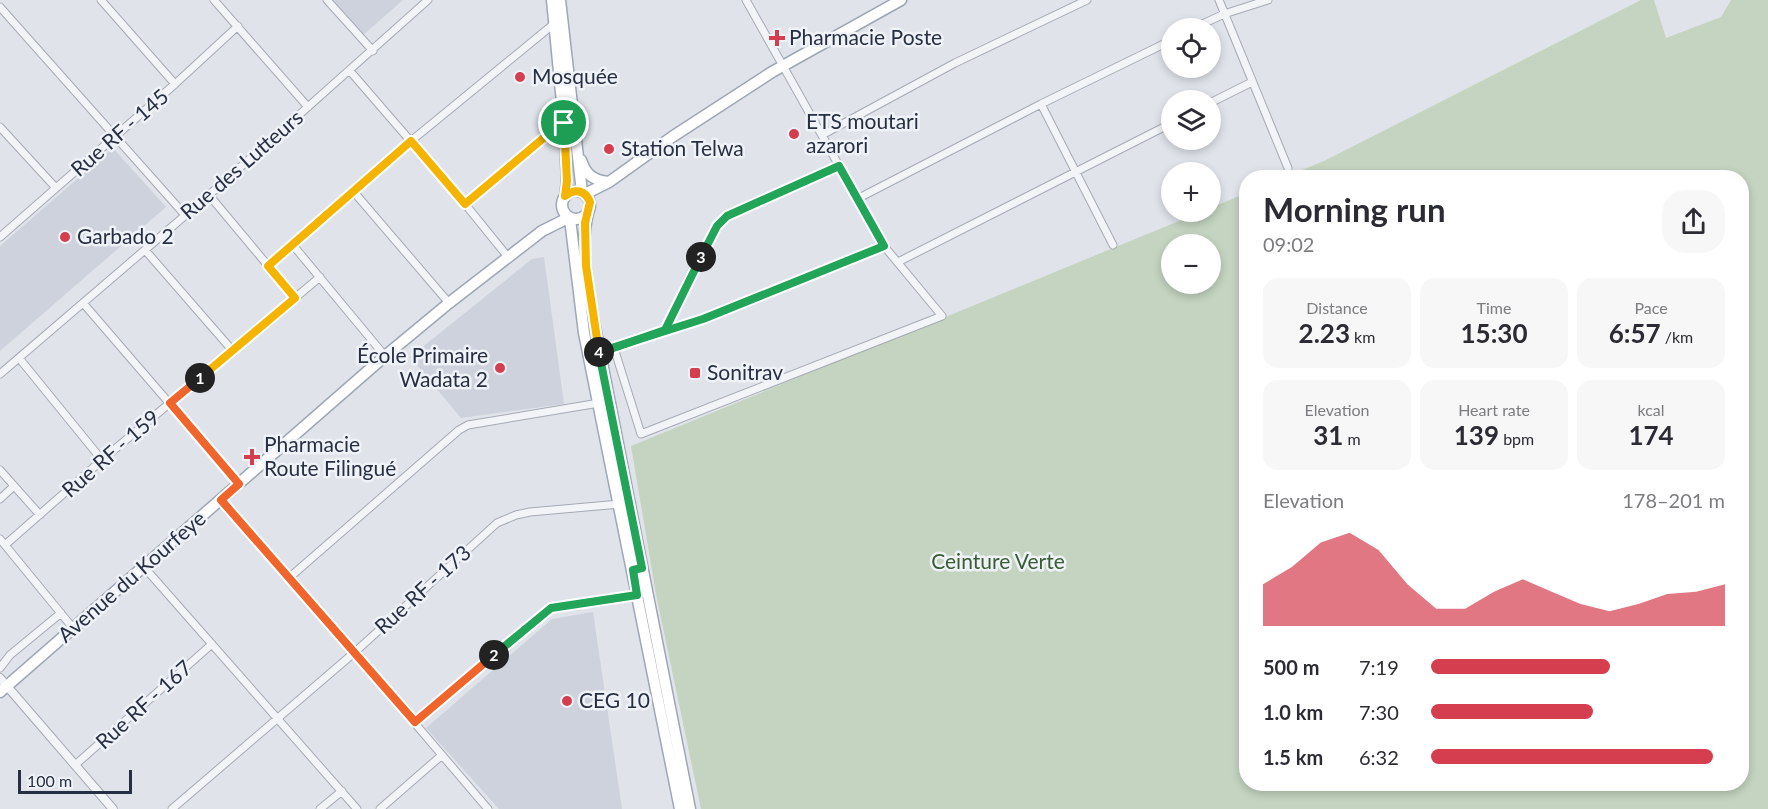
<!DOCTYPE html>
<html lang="en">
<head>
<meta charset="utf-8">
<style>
  :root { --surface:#fff; --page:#f7f7f7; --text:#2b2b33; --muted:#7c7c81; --accent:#d53e4e }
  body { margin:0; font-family:Lato,sans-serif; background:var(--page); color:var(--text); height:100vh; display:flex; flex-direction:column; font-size:22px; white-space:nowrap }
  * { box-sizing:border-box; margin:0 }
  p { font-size:20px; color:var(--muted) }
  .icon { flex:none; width:33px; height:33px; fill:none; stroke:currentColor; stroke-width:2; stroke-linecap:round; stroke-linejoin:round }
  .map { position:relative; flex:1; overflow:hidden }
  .sheet { position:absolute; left:1239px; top:170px; width:510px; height:621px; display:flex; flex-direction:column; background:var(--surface); border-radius:24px; box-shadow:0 3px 9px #0003 }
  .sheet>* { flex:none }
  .fabs { position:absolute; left:1161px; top:18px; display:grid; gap:12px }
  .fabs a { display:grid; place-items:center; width:60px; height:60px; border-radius:50%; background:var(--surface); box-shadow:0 3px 9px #0003; font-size:30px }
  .scale { position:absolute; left:18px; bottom:15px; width:114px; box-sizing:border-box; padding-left:6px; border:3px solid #273042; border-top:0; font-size:16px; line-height:21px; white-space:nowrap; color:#273042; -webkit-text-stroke:4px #eff2f7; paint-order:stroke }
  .pin { position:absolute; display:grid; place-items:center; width:51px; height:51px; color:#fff; margin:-26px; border:3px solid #fff; border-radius:50%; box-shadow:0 2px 6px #0007 }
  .km { position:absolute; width:30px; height:30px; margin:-15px; border-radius:50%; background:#222; color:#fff; font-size:16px; line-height:30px; text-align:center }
  .round { display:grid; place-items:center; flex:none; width:63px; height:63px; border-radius:24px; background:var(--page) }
  .overview { display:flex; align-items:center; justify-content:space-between; height:102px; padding:0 24px }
  h1 { font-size:33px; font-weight:700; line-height:45px }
  .metrics { display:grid; grid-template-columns:repeat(3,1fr); gap:9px; height:102px; padding:6px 24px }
  .metrics div { display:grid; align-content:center; border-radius:15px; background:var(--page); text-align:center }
  .metrics b { font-size:26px; font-weight:700 }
  .metrics small { font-size:16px; font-weight:400 }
  .metrics p { font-size:16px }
  .chart { height:168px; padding:12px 24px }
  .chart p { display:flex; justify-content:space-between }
  .chart svg { width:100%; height:108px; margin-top:6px; fill:var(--accent); opacity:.7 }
  ul { padding:0 24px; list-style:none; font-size:20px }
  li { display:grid; grid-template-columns:96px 72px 1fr; align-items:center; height:45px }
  li i { height:15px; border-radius:8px; background:var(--accent) }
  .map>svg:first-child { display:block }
</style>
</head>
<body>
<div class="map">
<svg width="1768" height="809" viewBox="0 0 1768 809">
  <rect width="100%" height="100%" fill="#e0e3ea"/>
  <path fill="#cdd2dc" d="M332,0H403L363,35Z
    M113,148L166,207L0,351V246Z
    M544,257L564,404L461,418L410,357L532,259Z
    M593,612L622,809H499L426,728L552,619Z"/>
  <path fill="#c4d4c0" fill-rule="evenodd" d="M1641,0H1654L1666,38L1721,17L1731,0H1768V809H701L656,594L631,446L1201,212H1210L1211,208L1246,193V783H1742V177H1285L1324,161ZM1172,244H1210V284H1172Z"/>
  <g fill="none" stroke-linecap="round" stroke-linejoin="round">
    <g stroke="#a5aab4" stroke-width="9">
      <path id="minor" d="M101,0L175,84
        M214,0L308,107
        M327,0L373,51
        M1219,0L1288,168
        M0,7L185,215
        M1194,28L1224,14L1268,0
        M350,71L465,204L508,257
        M1210,103L1252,82
        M1041,104L1113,245
        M0,127L56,188
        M822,135L955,63L1087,0
        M353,191L449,303
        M209,195L295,298
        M857,199L1041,104L1172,40
        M465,204L559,125L564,123
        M0,237L175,84L238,26
        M292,244L385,356
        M145,250L232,350
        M898,262L1172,123
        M268,266L411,141L555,23
        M83,303L239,484
        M665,330C678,303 706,233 727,216L839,166
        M614,348L641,434L942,316L884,246L746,0
        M599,353L703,319L884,246
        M19,358L102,460
        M0,374L209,195L428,0
        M0,470L40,515
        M0,499L14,486
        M221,500L290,577L488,809
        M0,539L73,628
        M5,545L102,460L320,277
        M144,567L357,809
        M290,577L459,430L468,425L599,403
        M0,668L10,655L61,613
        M415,722L551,608L637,595
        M75,765L212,644
        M172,809L355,652L497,523L516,515L530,512L620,504
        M320,809L342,791
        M380,809L442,755"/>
    </g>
    <g stroke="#a5aab4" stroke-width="10">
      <path id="tertiary" d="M0,678L113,809"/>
    </g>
    <g stroke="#9ea7b6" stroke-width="13">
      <path id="primary" d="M552,0L564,123L567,181L565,197
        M560,0L582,192
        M581,160C586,175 593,180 608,182
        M562 205a14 14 0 1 1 28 0a14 14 0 1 1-28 0Z
        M585,194L609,182L672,137L772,72L901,0
        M588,213C580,244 587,281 592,312L690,809
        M570,219L584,333L680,809
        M0,692L385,356L449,303L542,231L568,218"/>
    </g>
    <use href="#minor" stroke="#f3f4f8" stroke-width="7"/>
    <use href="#tertiary" stroke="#f3f4f8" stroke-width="8"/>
    <use href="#primary" stroke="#fff" stroke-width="10"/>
  </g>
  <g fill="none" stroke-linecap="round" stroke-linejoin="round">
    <g stroke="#fff" stroke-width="12">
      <path id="split-1" d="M200,378L295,298L268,266L411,141L465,204L559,125L564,123"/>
    </g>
    <g stroke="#fff" stroke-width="12">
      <path id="split-2" d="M200,378L170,403L239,484L221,500L415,722L494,655"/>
    </g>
    <g stroke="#fff" stroke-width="12">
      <path id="split-3" d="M494,655L551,608L637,595L633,570L642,568L599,353L665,330L701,257"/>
    </g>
    <g stroke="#fff" stroke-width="12">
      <path id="split-4" d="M599,352L703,319L884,246L839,166L727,216L717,226L701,257"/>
    </g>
    <g stroke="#fff" stroke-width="12">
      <path id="split-5" d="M564,123L567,181L565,196C575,188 585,190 590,202L585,223L586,266L599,352"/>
    </g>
    <use href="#split-1" stroke="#f5b400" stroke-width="8"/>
    <use href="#split-2" stroke="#f0652b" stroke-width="8"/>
    <use href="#split-3" stroke="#22a559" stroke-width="8"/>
    <use href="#split-4" stroke="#22a559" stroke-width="8"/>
    <use href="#split-5" stroke="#f5b400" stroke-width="8"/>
  </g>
  <g fill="#d53e4e" stroke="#eff2f7" stroke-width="2">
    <path d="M774 29h6v6h6v6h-6v6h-6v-6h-6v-6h6z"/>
    <circle cx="520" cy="77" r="6"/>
    <circle cx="794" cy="134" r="6"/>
    <circle cx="609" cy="149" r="6"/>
    <circle cx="65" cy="237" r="6"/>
    <circle cx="500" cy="368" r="6"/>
    <rect x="689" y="367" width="12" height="12" rx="3"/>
    <path d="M249 448h6v6h6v6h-6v6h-6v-6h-6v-6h6z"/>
    <circle cx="567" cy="701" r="6"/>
  </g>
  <g text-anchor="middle" stroke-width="5" stroke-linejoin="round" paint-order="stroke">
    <g font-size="21" fill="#273042" stroke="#eff2f7" text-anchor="start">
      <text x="789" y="45">Pharmacie Poste</text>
      <text x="532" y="84">Mosquée</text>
      <text x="806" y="129">ETS moutari<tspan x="806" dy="24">azarori</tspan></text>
      <text x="621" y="156">Station Telwa</text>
      <text x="77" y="244">Garbado 2</text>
      <text x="488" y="363" text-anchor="end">École Primaire<tspan x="488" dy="24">Wadata 2</tspan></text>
      <text x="707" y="380">Sonitrav</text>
      <text x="264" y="452">Pharmacie<tspan x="264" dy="24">Route Filingué</tspan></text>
      <text x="579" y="708">CEG 10</text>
    </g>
    <g font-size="21" fill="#273042" stroke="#eff2f7">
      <text transform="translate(120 133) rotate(-41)" y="7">Rue RF - 145</text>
      <text transform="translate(242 165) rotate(-41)" y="7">Rue des Lutteurs</text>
      <text transform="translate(111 454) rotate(-41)" y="7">Rue RF - 159</text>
      <text transform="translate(132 577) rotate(-41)" y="7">Avenue du Kourfeye</text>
      <text transform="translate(423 590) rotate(-42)" y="7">Rue RF - 173</text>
      <text transform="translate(144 705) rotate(-42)" y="7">Rue RF - 167</text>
    </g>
    <g font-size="21" fill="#3a5e34" stroke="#eff2f7">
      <text x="998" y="569">Ceinture Verte</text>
    </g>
  </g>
</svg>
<div class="fabs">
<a><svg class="icon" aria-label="locate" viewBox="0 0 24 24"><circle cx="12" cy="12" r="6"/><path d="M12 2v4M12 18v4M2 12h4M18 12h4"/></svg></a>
<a><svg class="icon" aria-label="layers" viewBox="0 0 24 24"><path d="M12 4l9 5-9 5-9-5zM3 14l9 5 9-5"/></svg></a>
<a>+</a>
<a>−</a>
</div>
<div class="scale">100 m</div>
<div class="pin" style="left:564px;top:123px;background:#1e9e55"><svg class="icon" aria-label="arrive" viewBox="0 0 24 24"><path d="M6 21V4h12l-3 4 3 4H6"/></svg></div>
<b class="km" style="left:200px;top:378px">1</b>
<b class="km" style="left:494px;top:655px">2</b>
<b class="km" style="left:701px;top:257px">3</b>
<b class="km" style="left:599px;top:352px">4</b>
<section class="sheet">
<div class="overview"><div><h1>Morning run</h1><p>09:02</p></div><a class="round"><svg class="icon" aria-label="share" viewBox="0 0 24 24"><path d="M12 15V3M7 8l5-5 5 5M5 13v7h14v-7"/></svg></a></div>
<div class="metrics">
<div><p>Distance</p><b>2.23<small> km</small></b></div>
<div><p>Time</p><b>15:30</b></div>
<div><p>Pace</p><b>6:57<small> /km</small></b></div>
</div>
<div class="metrics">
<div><p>Elevation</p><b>31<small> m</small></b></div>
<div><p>Heart rate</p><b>139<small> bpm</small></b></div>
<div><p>kcal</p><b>174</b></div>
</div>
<div class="chart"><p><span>Elevation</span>178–201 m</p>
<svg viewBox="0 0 160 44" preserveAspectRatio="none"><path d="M0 44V27L10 20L20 10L30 6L40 13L50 27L60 37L70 37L80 30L90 25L100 30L110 35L120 38L130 35L140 31L150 30L160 27V44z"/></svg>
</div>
<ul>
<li><b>500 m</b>7:19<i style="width:61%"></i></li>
<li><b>1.0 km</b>7:30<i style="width:55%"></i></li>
<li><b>1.5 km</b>6:32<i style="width:96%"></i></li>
</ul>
</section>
</div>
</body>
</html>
